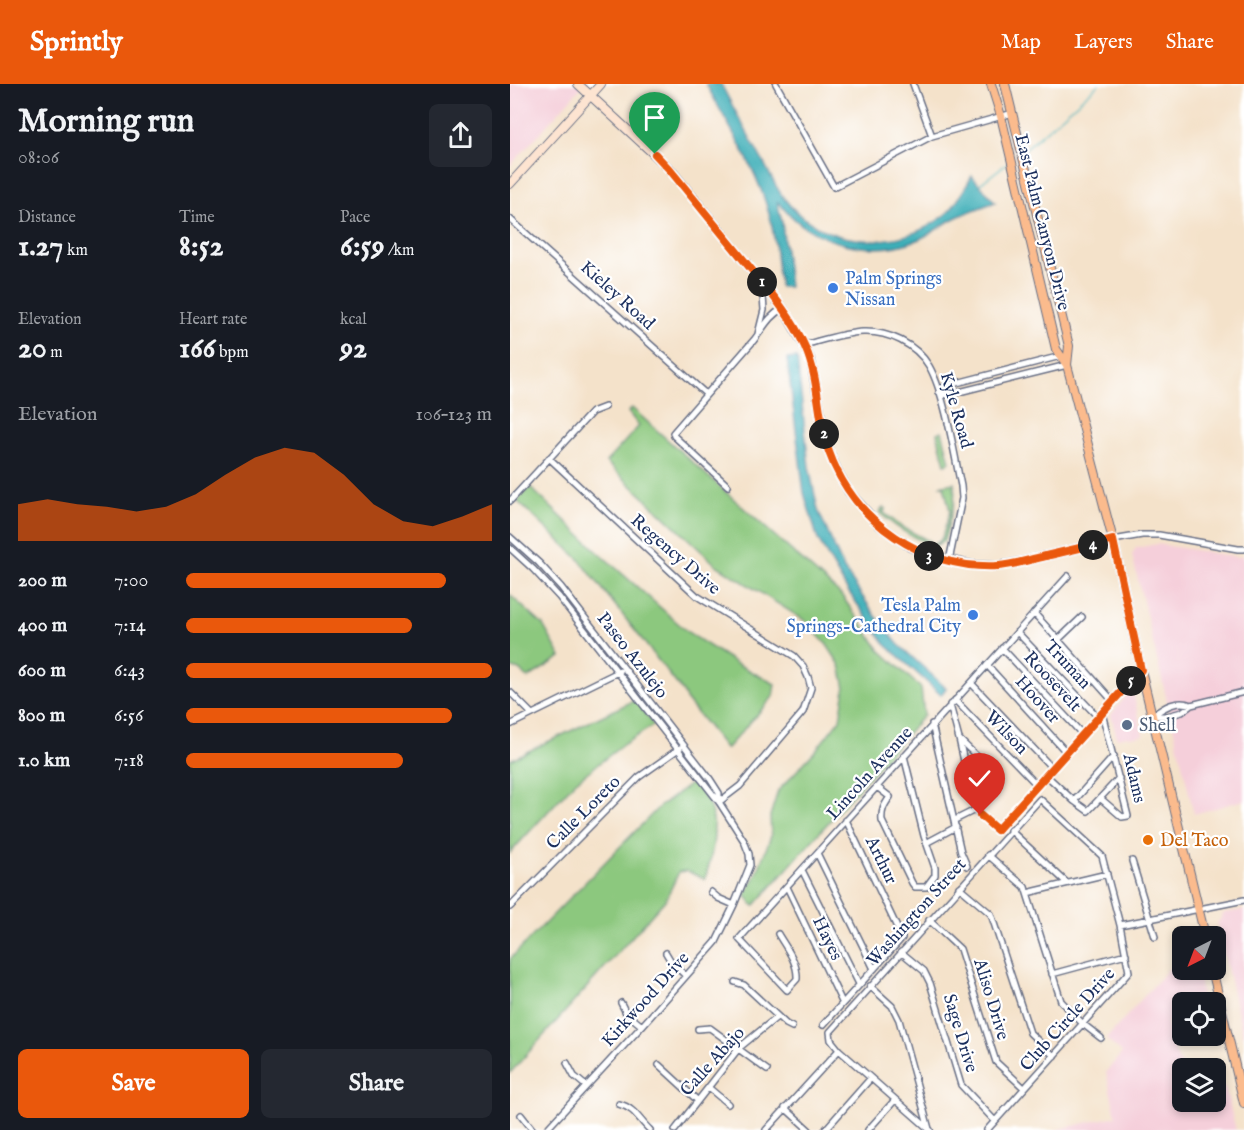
<!DOCTYPE html>
<html lang="en">
<head>
<meta charset="utf-8">
<style>
  :root { --surface:#171b24; --page:#242831; --text:#f1f3f6; --muted:#9ea1a6; --accent:#ea580c }
  body { margin:0; font-family:"IM FELL English",serif; background:var(--page); color:var(--text); height:100vh; display:flex; flex-direction:column; font-size:22px; white-space:nowrap }
  * { box-sizing:border-box; margin:0 }
  p { font-size:20px; color:var(--muted) }
  .icon { flex:none; width:33px; height:33px; fill:none; stroke:currentColor; stroke-width:2; stroke-linecap:round; stroke-linejoin:round }
  .map { position:relative; flex:1; overflow:hidden }
  .side { display:flex; flex-direction:column; background:var(--surface); width:510px }
  .side>* { flex:none }
  .needle { width:39px; rotate:222deg }
  .controls { position:absolute; left:662px; top:842px; display:grid; gap:12px }
  .controls a { display:grid; place-items:center; width:54px; height:54px; border-radius:9px; background:var(--surface); box-shadow:0 3px 9px #0003; font-size:30px }
  .pin { position:absolute; display:grid; place-items:center; width:51px; height:51px; color:#fff; margin:-62px -26px; border-radius:50% 50% 50% 0; rotate:-45deg; box-shadow:0 0 6px #0007 }
  .pin .icon { rotate:45deg }
  .km { position:absolute; width:30px; height:30px; margin:-15px; border-radius:50%; background:#222; color:#fff; font-size:16px; line-height:30px; text-align:center }
  .round { display:grid; place-items:center; flex:none; width:63px; height:63px; border-radius:9px; background:var(--page) }
  .overview { display:flex; align-items:center; justify-content:space-between; height:102px; padding:0 18px }
  h1 { font-size:33px; font-weight:700; line-height:45px }
  .figures { display:grid; grid-template-columns:repeat(3,1fr); gap:9px; height:102px; padding:6px 18px }
  .figures div { display:grid; align-content:center }
  .figures b { font-size:30px; font-weight:700 }
  .figures small { font-size:16px; font-weight:400 }
  .figures p { font-size:16px }
  .chart { height:168px; padding:12px 18px }
  .chart p { display:flex; justify-content:space-between }
  .chart svg { width:100%; height:108px; margin-top:6px; fill:var(--accent); opacity:.7 }
  .button { display:flex; gap:12px; margin-top:auto; padding:12px 18px }
  .button a { flex:1; height:69px; border-radius:9px; background:var(--accent); color:#fff; font-size:24px; font-weight:700; line-height:69px; text-align:center }
  .button a+a { background:var(--page); color:var(--text) }
  ul { padding:0 18px; list-style:none; font-size:20px }
  li { display:grid; grid-template-columns:96px 72px 1fr; align-items:center; height:45px }
  li i { height:15px; border-radius:8px; background:var(--accent) }
  header { display:flex; align-items:center; gap:36px; box-sizing:border-box; height:84px; padding:0 30px; background:var(--accent); color:#fff }
  header strong { font-size:28px }
  nav { display:flex; gap:33px; margin-inline-start:auto; font-size:21px }
  main { display:flex; flex:1; min-height:0 }
  .map>svg:first-child { display:block }
</style>
</head>
<body>
<header>
<strong>Sprintly</strong>
<nav><a>Map</a><a>Layers</a><a>Share</a></nav>
</header>
<main>
<section class="side">
<div class="overview"><div><h1>Morning run</h1><p>08:06</p></div><a class="round"><svg class="icon" aria-label="share" viewBox="0 0 24 24"><path d="M12 15V3M7 8l5-5 5 5M5 13v7h14v-7"/></svg></a></div>
<div class="figures">
<div><p>Distance</p><b>1.27<small> km</small></b></div>
<div><p>Time</p><b>8:52</b></div>
<div><p>Pace</p><b>6:59<small> /km</small></b></div>
</div>
<div class="figures">
<div><p>Elevation</p><b>20<small> m</small></b></div>
<div><p>Heart rate</p><b>166<small> bpm</small></b></div>
<div><p>kcal</p><b>92</b></div>
</div>
<div class="chart"><p><span>Elevation</span>106–123 m</p>
<svg viewBox="0 0 160 44" preserveAspectRatio="none"><path d="M0 44V29L10 27L20 29L30 30L40 32L50 30L60 25L70 17L80 10L90 6L100 8L110 17L120 29L130 36L140 38L150 34L160 29V44z"/></svg>
</div>
<ul>
<li><b>200 m</b>7:00<i style="width:85%"></i></li>
<li><b>400 m</b>7:14<i style="width:74%"></i></li>
<li><b>600 m</b>6:43<i style="width:100%"></i></li>
<li><b>800 m</b>6:56<i style="width:87%"></i></li>
<li><b>1.0 km</b>7:18<i style="width:71%"></i></li>
</ul>
<div class="button"><a>Save</a><a>Share</a></div>
</section>
<div class="map">
<svg width="734" height="1046" viewBox="0 0 734 1046">
  <rect width="100%" height="100%" fill="#fff"/>
  <filter id="ink" filterUnits="userSpaceOnUse"><feTurbulence type="fractalNoise" baseFrequency=".0167" numOctaves="2"/><feDisplacementMap in="SourceGraphic" scale="12" xChannelSelector="R" yChannelSelector="G"/><feConvolveMatrix kernelMatrix="1 2 1 2 8 2 1 2 1" color-interpolation-filters="sRGB"/></filter>
  <filter id="wash" filterUnits="userSpaceOnUse"><feTurbulence type="fractalNoise" baseFrequency=".008" numOctaves="4" result="noise"/><feDisplacementMap in="SourceGraphic" scale="24" xChannelSelector="R" yChannelSelector="G"/><feGaussianBlur stdDeviation="1.35" result="paint"/><feColorMatrix in="noise" values="0 0 0 0 0 0 0 0 0 0 0 0 0 0 0 0 0 1.4 0 .05"/><feComposite in="paint" operator="in"/></filter>
  <g filter="url(#wash)">
    <rect width="100%" height="100%" fill="#f4e2ca"/>
    <path fill="#f5cfda" d="M0,0H74L0,82Z
      M647,460L727,473L734,472V716L684,730L622,471L626,464Z
      M623,608L633,651L619,653L617,652L607,654L601,631L617,611Z
      M734,826V956L707,840L714,829Z
      M672,870V885H688L692,913V918H672V934L657,938L667,973L673,984L672,1017H705V1006L715,1003L726,1046H545L606,1032L596,988L612,969L596,955Z"/>
    <path fill="#8cc87e" stroke="#547c6e" stroke-width="1.5" d="M122,324L332,512L370,566L411,604L414,631L244,822L235,811L245,794L261,752L260,732L268,707L306,666L330,635L335,604L330,581L317,561L294,536L206,481L96,378L129,342L118,328Z
      M432,347L440,378L435,380L427,349Z
      M444,399C447,420 439,436 434,457L425,462L421,461L429,458L432,454L440,427L434,402H429Z
      M20,403L88,468L179,549L227,580L265,600L263,613L216,665L176,615L173,608L69,475L7,417Z
      M373,424L376,425L373,428L392,443L419,457V459C400,454 383,441 369,428Z
      M0,511L33,541L51,573L18,594L9,586L0,583Z
      M125,616L144,641L114,660L65,698L0,769V676Z
      M183,698C188,705 196,713 199,721C209,745 202,772 195,795L177,787L169,788L156,815L0,989V875L149,723Z"/>
    <path fill="#3daeb7" stroke="#2c6e8a" stroke-width="1.5" d="M196,0H211C225,27 240,54 255,81C260,91 266,103 273,113C310,164 389,170 436,130C447,121 455,104 462,92L485,118C472,123 456,128 443,135C430,142 421,151 407,156C371,171 326,164 293,142C283,135 275,126 267,117L272,138L279,203H270C266,179 266,154 259,130C247,84 218,42 196,0Z
      M287,274L299,383L308,426L334,485L365,531L388,560L436,604L431,611L376,561L336,504L308,456L294,409L277,275Z"/>
    <g fill="none" stroke-linecap="round" stroke-linejoin="round">
      <path stroke="#3daeb7" stroke-width="1.5" d="M515,65L589,0
        M470,100L497,79"/>
    </g>
  </g>
  <g filter="url(#ink)">
    <g fill="none" stroke-linecap="round" stroke-linejoin="round">
      <g stroke="#676e84" stroke-width="8">
        <path id="street" d="M266,0L324,103L422,52L503,29
          M403,0L422,52
          M0,135L196,310
          M248,250L254,226L252,199
          M294,261C313,256 333,249 353,248C378,247 406,260 419,282C435,310 444,369 451,402L452,414L439,477
          M551,272L435,302L429,308L437,311L557,281
          M39,374L187,512L284,572L293,582L298,593L301,604L293,628L230,702L209,718
          M218,402L164,352L163,349L244,256C255,242 257,234 273,224
          M0,417L82,328L95,323
          M0,453L29,479L51,503L200,695L209,709V718
          M603,456L632,451H649L728,465H734
          M0,464L23,485L49,513L209,718L234,757L239,770L240,781L224,821L206,858L132,942L36,1046
          M524,529L602,616
          M507,548L588,633
          M548,556L572,533
          M492,564L573,651
          M477,581L557,669
          M461,599L542,684
          M0,608L22,630
          M445,616L527,701
          M440,621L449,655L481,686
          M642,632H657L672,628L681,621L734,608
          M642,632C654,623 667,615 681,621
          M422,640L451,768L457,782
          M0,641L110,587
          M449,655L465,726L487,746L631,586
          M536,691L564,717L604,672
          M367,703L380,713C374,721 371,727 372,737L402,799L405,803H416L425,791V784L414,752L394,672
          M590,714L612,733L618,732L592,629
          M564,717L578,727L609,694
          M445,736L465,726
          M500,746L557,799
          M416,759L446,743
          M307,769L364,885
          M478,771L515,803L551,917L573,940L591,954
          M622,777L645,853
          M292,786L349,900
          M277,803L332,918
          M449,803L481,830L520,949L544,972
          M201,808L208,814L224,821
          M517,809L597,790
          M0,823L129,693L170,664
          M419,836L450,865L486,978L514,1004
          M610,841L734,816
          M268,850C276,864 288,878 287,895L277,906L229,855L558,492
          M391,868L414,887L420,899L451,1001L485,1037
          M156,869L162,879L176,892
          M542,890L616,870
          M225,898L234,901L276,940L282,943
          M360,902L382,922L389,936L419,1045
          M111,919L116,929L132,942
          M313,941L392,854L336,736
          M188,945L200,944L257,986
          M57,979L64,992L76,1002
          M149,981L187,1016
          M199,1004L218,1020
          M109,1020C125,1024 129,1036 140,1046
          M275,1024L299,1046
          M11,1031L23,1046
          M165,1046L229,964L267,933
          M256,1046L329,966
          M315,1046L361,994
          M358,1046L385,1016
          M420,1046L329,966L321,956L320,948L530,715L592,772L610,841L619,888L477,1046"/>
      </g>
      <g stroke="#676e84" stroke-width="10">
        <path id="secondary" d="M68,0L161,86L274,226L294,261L301,277L314,347L319,368L328,388L339,408L369,441L400,463L421,472L462,481L489,482L510,478L603,456
          M0,100L91,0"/>
      </g>
      <g stroke="#676e84" stroke-width="10">
        <path id="primary" d="M481,0L491,32L546,265L557,281L603,456L631,586L695,852
          M495,0L559,262L557,281
          M702,885L734,1019"/>
      </g>
      <use href="#street" stroke="#fff" stroke-width="5"/>
      <use href="#secondary" stroke="#fde4d1" stroke-width="8"/>
      <use href="#primary" stroke="#fbbb8d" stroke-width="8"/>
    </g>
  </g>
  <g fill="none" stroke-linecap="round" stroke-linejoin="round" filter="url(#ink)">
    <g stroke="#fff" stroke-width="12">
      <path id="route" d="M145,70L160,86C187,119 214,152 241,185C261,209 282,233 295,263C310,296 307,334 319,368C344,438 414,486 488,482C502,481 518,476 532,473C556,467 579,462 603,456L631,586L487,746L470,731"/>
    </g>
    <use href="#route" stroke="#ea580c" stroke-width="8"/>
  </g>
  <g fill="#3f7fe0" stroke="#fff" stroke-width="2">
    <circle cx="323" cy="204" r="6"/>
    <circle cx="463" cy="531" r="6"/>
  </g>
  <circle fill="#5c6f8a" stroke="#fff" stroke-width="2" cx="617" cy="641" r="6"/>
  <circle fill="#e8710a" stroke="#fff" stroke-width="2" cx="638" cy="756" r="6"/>
  <g text-anchor="middle" stroke-width="4.5" stroke-linejoin="round" paint-order="stroke">
    <g font-size="18" fill="#1b2f5e" stroke="#fff">
      <text transform="translate(533 138) rotate(76)" y="6">East Palm Canyon Drive</text>
      <text transform="translate(108 211) rotate(42)" y="6">Kieley Road</text>
      <text transform="translate(447 326) rotate(74)" y="6">Kyle Road</text>
      <text transform="translate(166 470) rotate(41)" y="6">Regency Drive</text>
      <text transform="translate(123 571) rotate(52)" y="6">Paseo Azulejo</text>
      <text transform="translate(558 580) rotate(47)" y="6">Truman</text>
      <text transform="translate(543 597) rotate(47)" y="6">Roosevelt</text>
      <text transform="translate(528 615) rotate(48)" y="6">Hoover</text>
      <text transform="translate(497 648) rotate(46)" y="6">Wilson</text>
      <text transform="translate(359 689) rotate(-48)" y="6">Lincoln Avenue</text>
      <text transform="translate(625 694) rotate(77)" y="6">Adams</text>
      <text transform="translate(73 728) rotate(-45)" y="6">Calle Loreto</text>
      <text transform="translate(372 776) rotate(64)" y="6">Arthur</text>
      <text transform="translate(406 828) rotate(-48)" y="6">Washington Street</text>
      <text transform="translate(318 854) rotate(64)" y="6">Hayes</text>
      <text transform="translate(135 915) rotate(-48)" y="6">Kirkwood Drive</text>
      <text transform="translate(482 915) rotate(73)" y="6">Aliso Drive</text>
      <text transform="translate(557 935) rotate(-48)" y="6">Club Circle Drive</text>
      <text transform="translate(451 949) rotate(73)" y="6">Sage Drive</text>
      <text transform="translate(202 977) rotate(-48)" y="6">Calle Abajo</text>
    </g>
    <g font-size="18" fill="#366cbe" stroke="#fff" text-anchor="start">
      <text x="335" y="200">Palm Springs<tspan x="335" dy="21">Nissan</tspan></text>
      <text x="451" y="527" text-anchor="end">Tesla Palm<tspan x="451" dy="21">Springs-Cathedral City</tspan></text>
    </g>
    <g font-size="18" fill="#4e5e75" stroke="#fff" text-anchor="start">
      <text x="629" y="647">Shell</text>
    </g>
    <g font-size="18" fill="#c56008" stroke="#fff" text-anchor="start">
      <text x="650" y="762">Del Taco</text>
    </g>
  </g>
</svg>
<div class="controls">
<a><svg class="needle" viewBox="-14 -14 28 28"><path d="M0-13l5 13h-10z" fill="#e53935"/><path d="M0 13l5-13h-10z" fill="#9ea1a6"/></svg></a>
<a><svg class="icon" aria-label="locate" viewBox="0 0 24 24"><circle cx="12" cy="12" r="6"/><path d="M12 2v4M12 18v4M2 12h4M18 12h4"/></svg></a>
<a><svg class="icon" aria-label="layers" viewBox="0 0 24 24"><path d="M12 4l9 5-9 5-9-5zM3 14l9 5 9-5"/></svg></a>
</div>
<div class="pin" style="left:145px;top:70px;background:#1e9e55"><svg class="icon" aria-label="arrive" viewBox="0 0 24 24"><path d="M6 21V4h12l-3 4 3 4H6"/></svg></div>
<div class="pin" style="left:470px;top:731px;background:#d93025"><svg class="icon" aria-label="check" viewBox="0 0 24 24"><path d="M5 12l5 5 9-10"/></svg></div>
<b class="km" style="left:252px;top:198px">1</b>
<b class="km" style="left:314px;top:350px">2</b>
<b class="km" style="left:419px;top:472px">3</b>
<b class="km" style="left:583px;top:461px">4</b>
<b class="km" style="left:621px;top:597px">5</b>
</div>
</main>
</body>
</html>
